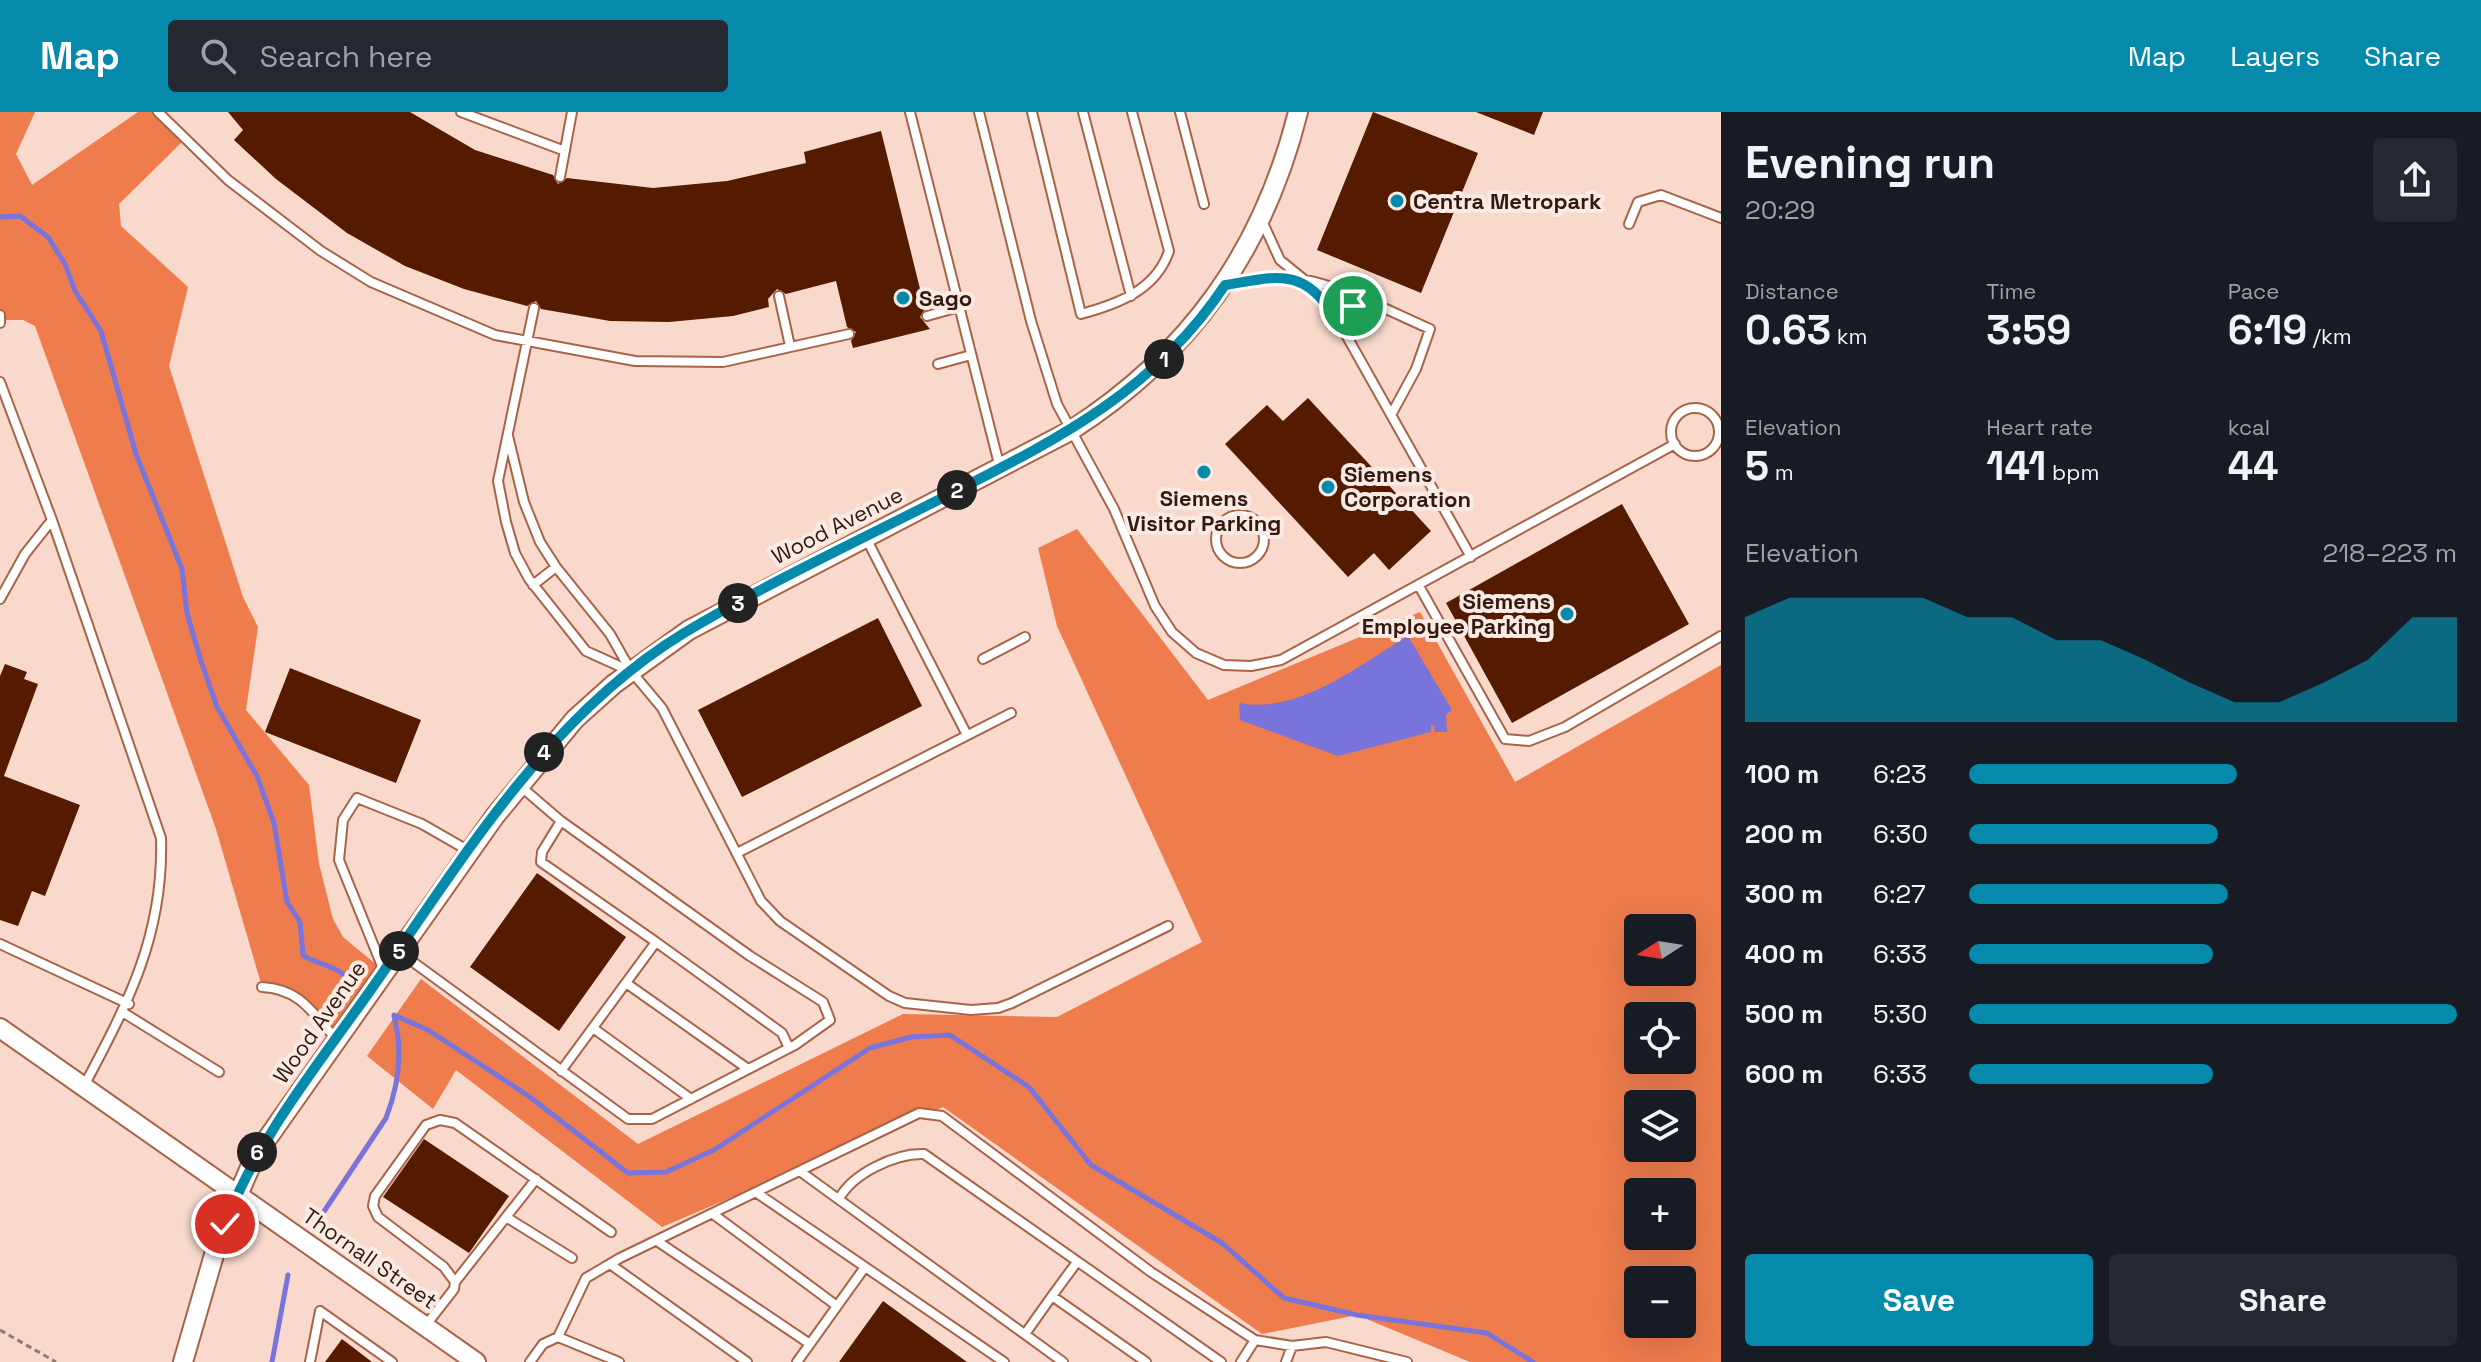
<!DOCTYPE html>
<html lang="en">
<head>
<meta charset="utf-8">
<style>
  :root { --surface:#171b24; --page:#242831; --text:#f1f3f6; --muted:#9ea1a6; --accent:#068aab }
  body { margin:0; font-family:"Space Grotesk",sans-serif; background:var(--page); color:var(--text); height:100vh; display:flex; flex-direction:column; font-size:30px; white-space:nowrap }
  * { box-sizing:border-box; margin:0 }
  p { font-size:26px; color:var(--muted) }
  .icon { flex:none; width:44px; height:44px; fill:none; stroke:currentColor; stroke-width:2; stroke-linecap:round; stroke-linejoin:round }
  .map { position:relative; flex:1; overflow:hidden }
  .drawer { display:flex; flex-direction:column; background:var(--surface); width:760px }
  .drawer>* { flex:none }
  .needle { width:52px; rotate:258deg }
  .fabs { position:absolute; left:1624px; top:802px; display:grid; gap:16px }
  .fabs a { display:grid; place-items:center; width:72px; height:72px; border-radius:8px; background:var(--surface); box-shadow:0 8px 32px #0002; font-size:40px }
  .pin { position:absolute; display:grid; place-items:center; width:68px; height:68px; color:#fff; margin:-34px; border:4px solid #fff; border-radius:50%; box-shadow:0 2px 8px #0007 }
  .km { position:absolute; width:40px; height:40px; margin:-20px; border-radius:50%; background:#222; color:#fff; font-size:22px; line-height:40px; text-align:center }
  .round { display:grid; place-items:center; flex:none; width:84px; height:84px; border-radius:8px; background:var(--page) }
  .overview { display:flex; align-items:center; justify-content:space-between; height:136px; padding:0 24px }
  h1 { font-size:44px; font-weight:600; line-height:60px }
  .figures { display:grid; grid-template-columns:repeat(3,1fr); gap:12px; height:136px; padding:8px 24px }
  .figures div { display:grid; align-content:center }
  .figures b { font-size:40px; font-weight:600 }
  .figures small { font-size:22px; font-weight:400 }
  .figures p { font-size:22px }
  .chart { height:224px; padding:16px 24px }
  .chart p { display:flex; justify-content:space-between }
  .chart svg { width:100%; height:144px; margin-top:8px; fill:var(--accent); opacity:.7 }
  .cta { display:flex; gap:16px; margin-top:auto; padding:16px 24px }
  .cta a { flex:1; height:92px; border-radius:8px; background:var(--accent); color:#fff; font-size:32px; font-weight:600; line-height:92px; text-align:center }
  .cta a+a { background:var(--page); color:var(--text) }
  ul { padding:0 24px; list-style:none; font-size:26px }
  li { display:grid; grid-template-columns:128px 96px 1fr; align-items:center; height:60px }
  li i { height:20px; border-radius:10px; background:var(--accent) }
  header { display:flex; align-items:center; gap:48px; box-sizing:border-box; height:112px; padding:0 40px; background:var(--accent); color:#fff }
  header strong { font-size:38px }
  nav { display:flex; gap:44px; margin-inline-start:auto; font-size:28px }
  .search { width:560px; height:72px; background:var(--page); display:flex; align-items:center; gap:20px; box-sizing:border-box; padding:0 28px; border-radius:8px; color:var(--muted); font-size:30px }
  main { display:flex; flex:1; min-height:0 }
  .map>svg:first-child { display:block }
</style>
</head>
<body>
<header>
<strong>Map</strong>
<div class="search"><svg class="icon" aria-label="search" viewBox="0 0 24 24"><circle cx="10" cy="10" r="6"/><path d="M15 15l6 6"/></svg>Search here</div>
<nav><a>Map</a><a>Layers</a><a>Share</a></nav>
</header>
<main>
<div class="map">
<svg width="1721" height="1250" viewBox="0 0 1721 1250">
  <rect width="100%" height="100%" fill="#f8d9cc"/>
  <path fill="#ee7c4c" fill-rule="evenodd" d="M0,0H35L16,42L32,73L138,0H158L184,28L119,92L121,114L188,175L169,254L243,485L258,515L246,598L309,673L319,752L333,807L343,825L384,859L336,927L294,881L262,875L216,717L35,214L23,208H2L0,203Z
    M1077,417L1208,588L1420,500L1515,670L1721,553V1250H1470L1357,1203L1262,1222L943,995L662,1115L456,958L433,997L367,944L421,867L638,1032L903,902L1057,905L1202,830L1057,514L1038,436ZM1638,816H1682V860H1638ZM1638,904H1682V948H1638ZM1638,992H1682V1036H1638ZM1638,1080H1682V1124H1638ZM1638,1168H1682V1212H1638Z"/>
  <path fill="#7874dc" d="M1408,524L1452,598L1446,603L1447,620H1435L1434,613H1431V620L1338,644L1240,608L1239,591C1298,603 1359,553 1408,524Z"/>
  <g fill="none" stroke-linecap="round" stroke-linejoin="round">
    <path stroke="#7874dc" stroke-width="5" d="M0,105L20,104L48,125L65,152L75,179L101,219L136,342L182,457L187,501L200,546L217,595L257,664L274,711L287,790L300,810L303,843C315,852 330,852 343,862
      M394,903L428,918L530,985L628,1061L666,1060L714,1038L870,936L911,925L950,923L1029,975L1091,1053L1222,1131L1284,1186L1357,1203L1487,1221L1533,1250
      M321,1104L386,1006C399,973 403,939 394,904
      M272,1250L288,1163"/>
  </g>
  <path fill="#541b00" d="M228,0H410L475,38L553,63L558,72L567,66L653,76L727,69L806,51L804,40L881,19L925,197L920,205L930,217L853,236L851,229L856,220L847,215L836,169L786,182L777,177L768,187L769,195L733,204L669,210L610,209L541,197L536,189L527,194L464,177L405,154L347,121L276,67L234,28L243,18Z
    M1373,0L1478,41L1421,181L1317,138Z
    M1476,0H1543L1534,23Z
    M1308,286L1431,419L1389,458L1374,441L1348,465L1225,332L1267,293L1283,309Z
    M1622,392L1689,512L1512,611L1446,491Z
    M878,506L922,594L742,685L698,598Z
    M5,552L27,560L24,567L38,572L4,664L80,693L45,784L32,779L18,814L0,808V564Z
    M290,556L421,608L396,671L265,620Z
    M537,761L626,825L559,919L470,855Z
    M424,1027L509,1084L469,1141L383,1085Z
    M883,1189L967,1250H839Z
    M342,1227L372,1250H325Z"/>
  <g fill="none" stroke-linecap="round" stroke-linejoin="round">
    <g stroke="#a86449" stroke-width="12">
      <path id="service" d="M158,0L228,68L321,139L371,170L495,223L635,249L723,250L849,222
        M461,0L565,39
        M910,0L1000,356
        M979,0L1031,209L1057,292L1114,397L1155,494L1172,520L1196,541L1224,553L1251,554L1281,548L1675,332
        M1032,0L1081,202C1118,192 1156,178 1169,139L1132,0
        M1083,0L1131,184
        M1180,0L1204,92
        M560,65L572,0
        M1262,109L1280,148L1312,174L1336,205L1471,445
        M1629,112L1638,90L1661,83L1721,106
        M1225,173C1249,169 1276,163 1301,167C1344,175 1389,199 1430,217L1416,257L1391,303
        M779,184L790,234
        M534,196L498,369L506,410L515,441L529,467L586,539L630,559
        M0,203V211
        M927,204L959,195
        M1336,205L1353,194L1368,191
        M938,252L971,243
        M0,270L52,408L161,726C164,823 128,891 84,974
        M1671 320a24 24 0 1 1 48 0a24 24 0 1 1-48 0Z
        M508,324L524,390L540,430L556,455L610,522L631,559L662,596L761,789L780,809L889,884L905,891L971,898L998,896L1012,891L1168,814
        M1216 427a24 24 0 1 1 48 0a24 24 0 1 1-48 0Z
        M866,426L967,623
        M533,473L556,455
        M1419,474L1505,627L1529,629L1565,615L1721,524
        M0,487L25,442L52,408
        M983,547L1025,525
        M737,741L1011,601
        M656,830L782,921L789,936
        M0,832L129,892
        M398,839L628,1007H652L795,933L830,908L823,890L750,844L561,709L519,673
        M384,859L339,748L343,708L357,686L422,712L469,739
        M626,871L748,957
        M262,875C300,877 312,900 336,927
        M124,901L219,960
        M593,916L691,987
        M561,959L656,830L541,750L542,740L561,709
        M801,1060L1063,1250
        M757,1081L1004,1250
        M839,1087C852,1062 895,1041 924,1042L1221,1250
        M713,1102L837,1194
        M506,1105L572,1146
        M657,1129L810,1232
        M610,1152L747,1250
        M455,1170L536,1067
        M1052,1184L1077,1150
        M426,1213L454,1177L455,1170L444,1155L378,1105L373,1094L375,1084L426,1013L440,1008L455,1011L611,1120
        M1025,1222L1052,1184L1146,1250
        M558,1225L619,1250
        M1255,1228L1292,1234L1326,1230L1407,1250
        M310,1250L320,1199L392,1250
        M530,1250L543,1232L558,1225L586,1166L620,1146L919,1001L942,1004L1151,1160L1255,1228L1241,1250
        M797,1250L865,1155
        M1286,1250L1292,1234"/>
    </g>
    <g stroke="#a86449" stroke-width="22">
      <path id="tertiary" d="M0,916L476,1250
        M183,1250L218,1129L255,1044L495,704L575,607L614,572L689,518L1070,319C1190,242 1263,139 1298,0"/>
    </g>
    <path stroke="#96796d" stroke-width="3" stroke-dasharray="6 4" stroke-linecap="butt" d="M0,1218L56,1250"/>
    <use href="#service" stroke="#fff" stroke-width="8"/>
    <use href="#tertiary" stroke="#fff" stroke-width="18"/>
  </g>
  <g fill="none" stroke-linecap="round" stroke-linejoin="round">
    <g stroke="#fff" stroke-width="16">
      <path id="route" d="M225,1112C258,1026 317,954 370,879C461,750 546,605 684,521C771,469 864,426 954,380C1062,325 1156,277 1225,173C1281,164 1301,155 1336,205L1353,194"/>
    </g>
    <use href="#route" stroke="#068aab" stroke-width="10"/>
  </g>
  <g fill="#068aab" stroke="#f9eae3" stroke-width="3">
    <circle cx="1397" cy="89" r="8"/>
    <circle cx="903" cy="186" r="8"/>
    <circle cx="1204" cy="360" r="8"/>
    <circle cx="1328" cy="375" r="8"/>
    <circle cx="1567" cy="502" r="8"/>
  </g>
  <g text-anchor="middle" stroke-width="8" stroke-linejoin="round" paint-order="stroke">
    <g font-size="22" font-weight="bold" fill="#35190e" stroke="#f9eae3" text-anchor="start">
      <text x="1413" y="97">Centra Metropark</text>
      <text x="919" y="194">Sago</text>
      <text x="1344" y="370">Siemens<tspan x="1344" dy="25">Corporation</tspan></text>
      <text x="1204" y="394" text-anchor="middle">Siemens<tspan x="1204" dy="25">Visitor Parking</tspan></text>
      <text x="1551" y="497" text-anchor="end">Siemens<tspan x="1551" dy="25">Employee Parking</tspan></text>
    </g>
    <g font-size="22" fill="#35190e" stroke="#f9eae3">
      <text transform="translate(837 413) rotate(-27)" y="8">Wood Avenue</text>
      <text transform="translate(319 910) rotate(-55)" y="8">Wood Avenue</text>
      <text transform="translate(370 1146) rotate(35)" y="8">Thornall Street</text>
    </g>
  </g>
</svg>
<div class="fabs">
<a><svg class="needle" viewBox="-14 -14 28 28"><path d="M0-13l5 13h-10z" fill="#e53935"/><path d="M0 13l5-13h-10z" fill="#9ea1a6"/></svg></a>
<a><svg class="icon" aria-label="locate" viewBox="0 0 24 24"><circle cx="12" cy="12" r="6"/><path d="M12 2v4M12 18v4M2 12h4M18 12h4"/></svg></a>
<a><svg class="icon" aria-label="layers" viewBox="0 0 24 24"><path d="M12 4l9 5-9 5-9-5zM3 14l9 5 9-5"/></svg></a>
<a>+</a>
<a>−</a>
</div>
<div class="pin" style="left:1353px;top:194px;background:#1e9e55"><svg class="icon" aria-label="arrive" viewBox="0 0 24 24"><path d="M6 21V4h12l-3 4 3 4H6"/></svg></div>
<div class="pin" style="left:225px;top:1112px;background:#d93025"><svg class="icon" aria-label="check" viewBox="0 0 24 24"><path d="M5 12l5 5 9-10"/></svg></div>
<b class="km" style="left:1164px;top:247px">1</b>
<b class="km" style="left:957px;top:378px">2</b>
<b class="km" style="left:738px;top:491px">3</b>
<b class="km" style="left:544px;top:640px">4</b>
<b class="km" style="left:399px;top:839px">5</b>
<b class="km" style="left:257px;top:1040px">6</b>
</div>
<section class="drawer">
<div class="overview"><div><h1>Evening run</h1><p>20:29</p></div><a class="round"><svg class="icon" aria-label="share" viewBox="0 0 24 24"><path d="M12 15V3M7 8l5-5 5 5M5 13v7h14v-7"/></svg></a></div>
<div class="figures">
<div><p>Distance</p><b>0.63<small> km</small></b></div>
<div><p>Time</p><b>3:59</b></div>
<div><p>Pace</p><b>6:19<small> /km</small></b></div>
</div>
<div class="figures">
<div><p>Elevation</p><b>5<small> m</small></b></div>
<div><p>Heart rate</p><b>141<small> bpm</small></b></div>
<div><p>kcal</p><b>44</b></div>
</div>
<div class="chart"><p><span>Elevation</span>218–223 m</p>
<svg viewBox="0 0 160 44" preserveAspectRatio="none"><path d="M0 44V12L10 6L20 6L30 6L40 6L50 12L60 12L70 19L80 19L90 25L100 32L110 38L120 38L130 32L140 25L150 12L160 12V44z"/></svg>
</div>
<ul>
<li><b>100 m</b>6:23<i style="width:55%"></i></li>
<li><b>200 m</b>6:30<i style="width:51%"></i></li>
<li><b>300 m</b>6:27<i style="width:53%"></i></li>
<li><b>400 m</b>6:33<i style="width:50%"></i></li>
<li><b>500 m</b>5:30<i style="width:100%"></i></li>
<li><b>600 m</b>6:33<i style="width:50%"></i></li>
</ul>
<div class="cta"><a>Save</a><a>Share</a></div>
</section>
</main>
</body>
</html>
